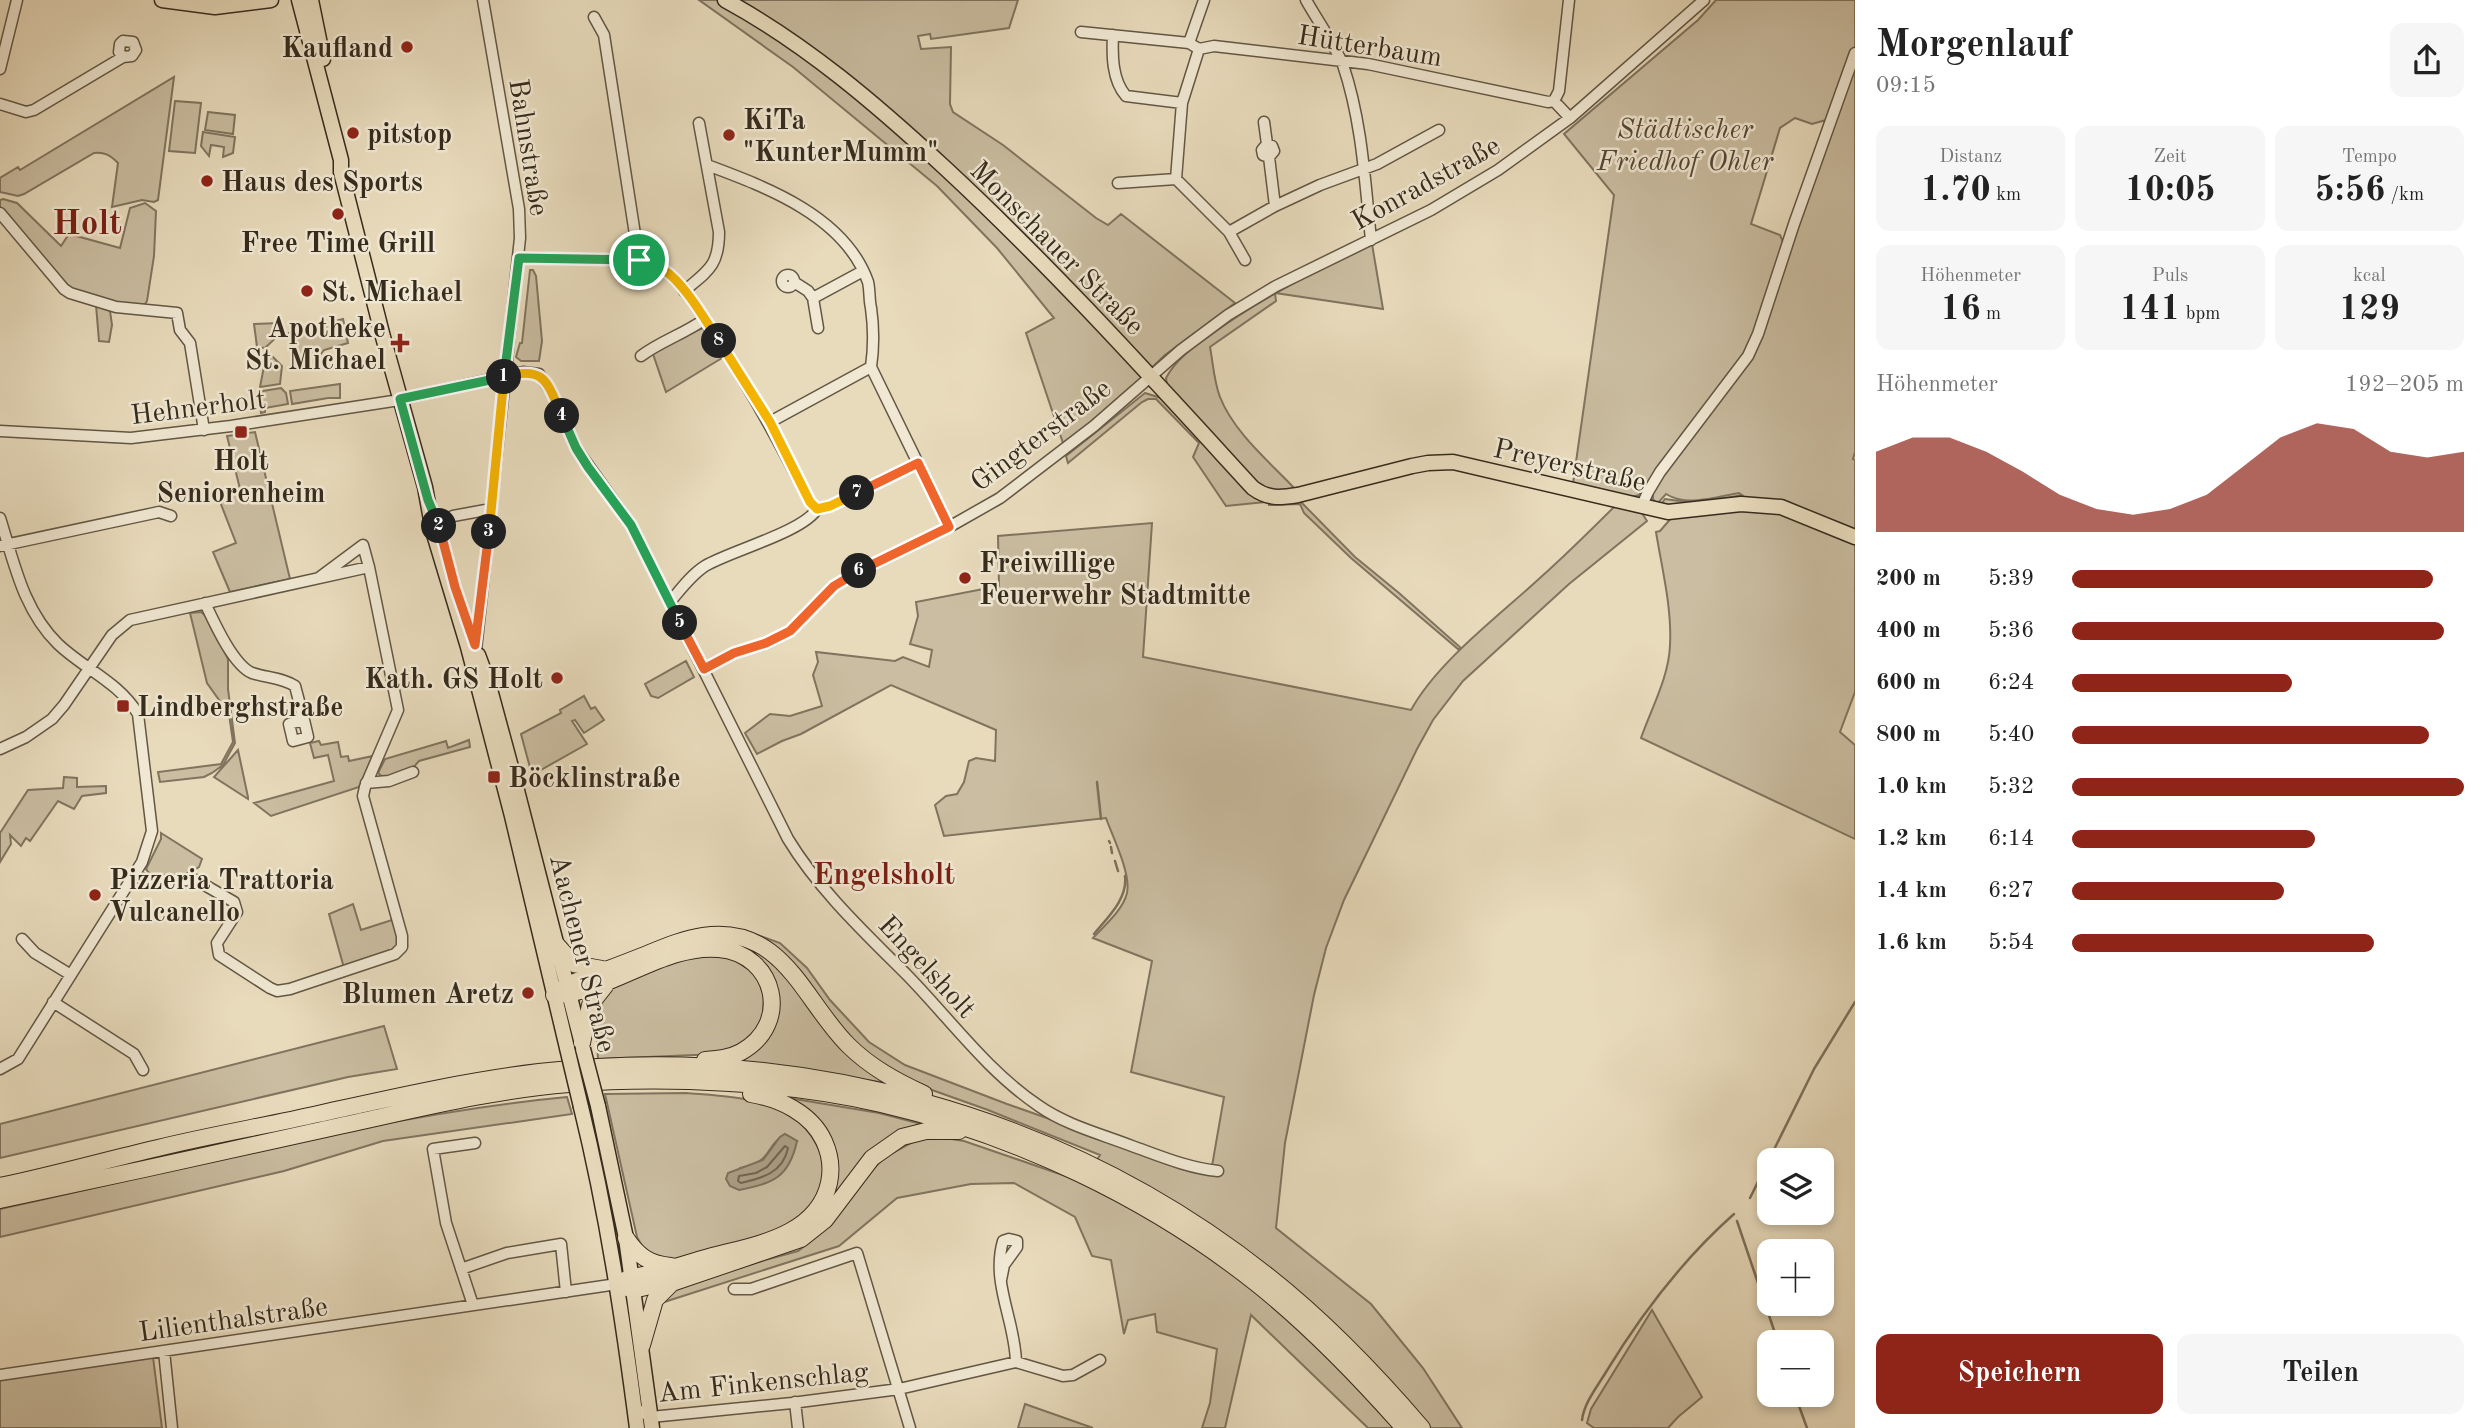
<!DOCTYPE html>
<html lang="de">
<head>
<meta charset="utf-8">
<style>
  :root { --surface:#fff; --page:#f6f6f6; --text:#222; --muted:#767676; --accent:#8f2418 }
  body { margin:0; font-family:"Old Standard TT",serif; background:var(--page); color:var(--text); height:100vh; display:flex; flex-direction:column; font-size:26px; white-space:nowrap }
  * { box-sizing:border-box; margin:0 }
  p { font-size:23px; color:var(--muted) }
  .icon { flex:none; width:38px; height:38px; fill:none; stroke:currentColor; stroke-width:2; stroke-linecap:round; stroke-linejoin:round }
  .map { position:relative; flex:1; overflow:hidden }
  .side { display:flex; flex-direction:column; background:var(--surface); width:630px }
  .side>* { flex:none }
  .tools { position:absolute; left:1757px; top:1148px; display:grid; gap:14px }
  .tools a { display:grid; place-items:center; width:77px; height:77px; border-radius:14px; background:var(--surface); box-shadow:0 4px 10px #0003; font-size:35px }
  .pin { position:absolute; display:grid; place-items:center; width:60px; height:60px; color:#fff; margin:-30px; border:4px solid #fff; border-radius:50%; box-shadow:0 2px 7px #0007 }
  .km { position:absolute; width:35px; height:35px; margin:-18px; border-radius:50%; background:#222; color:#fff; font-size:19px; line-height:35px; text-align:center }
  .round { display:grid; place-items:center; flex:none; width:74px; height:74px; border-radius:14px; background:var(--page) }
  .summary { display:flex; align-items:center; justify-content:space-between; height:119px; padding:0 21px }
  h1 { font-size:38px; font-weight:700; line-height:52px }
  .metrics { display:grid; grid-template-columns:repeat(3,1fr); gap:10px; height:119px; padding:7px 21px }
  .metrics div { display:grid; align-content:center; border-radius:14px; background:var(--page); text-align:center }
  .metrics b { font-size:35px; font-weight:700 }
  .metrics small { font-size:19px; font-weight:400 }
  .metrics p { font-size:19px }
  .chart { height:196px; padding:14px 21px }
  .chart p { display:flex; justify-content:space-between }
  .chart svg { width:100%; height:126px; margin-top:7px; fill:var(--accent); opacity:.7 }
  .button { display:flex; gap:14px; margin-top:auto; padding:14px 21px }
  .button a { flex:1; height:80px; border-radius:14px; background:var(--accent); color:#fff; font-size:28px; font-weight:700; line-height:80px; text-align:center }
  .button a+a { background:var(--page); color:var(--text) }
  ul { padding:0 21px; list-style:none; font-size:23px }
  li { display:grid; grid-template-columns:112px 84px 1fr; align-items:center; height:52px }
  li i { height:18px; border-radius:9px; background:var(--accent) }
  main { display:flex; flex:1; min-height:0 }
  .map>svg:first-child { display:block }
</style>
</head>
<body>
<main>
<div class="map">
<svg width="1855" height="1428" viewBox="0 0 1855 1428">
  <rect width="100%" height="100%" fill="#e8dbbc"/>
  <filter id="stains"><feTurbulence type="fractalNoise" baseFrequency=".00286" numOctaves="4"/><feColorMatrix values="0 0 0 0 .2 0 0 0 0 .09 0 0 0 0 .02 0 0 0 .5 -.17"/></filter>
  <radialGradient id="worn" r=".72"><stop offset=".6" stop-color="#630" stop-opacity="0"/><stop offset="1" stop-color="#630" stop-opacity=".3"/></radialGradient>
  <path fill="#cabda1" stroke="#80745f" stroke-width="2" fill-rule="evenodd" d="M699,0H1018L1009,28L931,39L930,34L918,36L921,49L951,47L950,104L953,112L1003,145L1096,218L1108,225L1121,214L1235,303L1165,355L1104,413L1064,446L1026,333L1054,318L997,248L937,186L793,67Z
    M1716,0H1855V452L1853,459L1855,460V533L1791,506L1679,508L1661,504L1665,499C1692,504 1716,500 1742,495L1739,493C1716,497 1687,507 1666,494L1657,504L1653,499V493L1646,486L1639,495L1632,497L1573,483L1614,195L1564,134L1698,20ZM1795,118L1812,124L1826,120L1783,242L1780,235L1751,224L1780,128Z
    M174,77L158,200L154,202L142,200L112,207L118,163C110,155 105,152 94,153L24,194L18,196L0,192V178L18,167L20,170Z
    M175,101L201,103L195,153L169,151Z
    M208,112L235,115L233,134L205,130Z
    M203,132L235,137L233,153L223,157L224,147L211,145L209,156L201,146Z
    M3,199L17,203L61,246L69,234L120,248L130,208L145,203L156,211L154,256L147,301L143,307L115,305L72,291L0,208V200Z
    M1372,244L1383,309L1275,293L1276,301L1210,347C1213,363 1214,382 1220,397C1234,433 1271,463 1297,491L1288,493L1260,488L1167,385L1166,378C1176,359 1195,346 1212,334C1262,297 1317,271 1372,244Z
    M530,270H533L536,276L542,341L539,361H521L516,357L520,343H522Z
    M96,305L110,311L112,325L109,342L99,341Z
    M343,319L348,343L324,350L320,355L293,358L289,333Z
    M280,323L282,332L265,348L257,347L254,324Z
    M703,328L722,358L666,392L653,354L655,348Z
    M269,353L282,366L280,384L260,387L266,356Z
    M340,384V398H328L292,404L290,391Z
    M281,388L286,393L288,404L265,408V412L261,413L260,396L263,391Z
    M1145,393L1161,398L1266,502L1226,506L1193,457L1199,443L1156,399H1148L1142,402L1068,463L1066,456Z
    M255,432L290,579L230,592L213,552L236,543L217,494L240,489L227,436Z
    M1300,501L1355,557L1399,593L1461,648L1458,649L1351,558L1304,513L1300,504L1268,505Z
    M1618,503L1640,510L1647,521L1569,584L1463,681L1433,720L1417,749L1344,900L1326,948L1314,995L1285,1143L1276,1228L1371,1304L1423,1368L1462,1428H1368L1251,1315L1225,1428H1202L1210,1403L1217,1349L1157,1332L1155,1314L1128,1320L1124,1334L1111,1260L1092,1256L1075,1217L1014,1183L971,1184L897,1198L839,1246L658,1304L667,1292L714,1274L798,1251L821,1233L867,1175L885,1157L922,1137H938L964,1141L1083,1182L1100,1155L988,1110L918,1085L868,1056L763,942L744,930L780,943L807,968L830,1000L869,1042L905,1065L1007,1104L1194,1170L1211,1172L1224,1097L1131,1072L1152,961L1093,938C1104,926 1123,910 1127,893C1131,873 1113,838 1106,818L944,836L935,805L946,796L957,794L964,782L969,761L976,758L995,761L996,730L891,685L801,734L782,741L757,754L745,733L770,714L790,716L822,706L813,675L818,662L816,652L895,661L903,657L929,667L932,650L910,644L918,616L916,602L999,586L998,536L1152,523L1143,657L1411,710C1438,661 1500,615 1541,577C1568,553 1593,528 1618,503Z
    M1732,508L1777,511L1855,541V692L1840,732L1855,745V839L1641,738C1651,709 1669,677 1670,645C1672,608 1662,569 1656,532L1660,531L1673,516Z
    M201,612L207,617L228,659V689L235,743L223,765L212,773L204,777L160,782L158,772L221,764L233,742L229,714L207,683L190,613Z
    M686,661L694,677L658,698L651,696L645,684Z
    M584,696L591,709L595,707L604,720L584,733L575,720L572,721L587,744L532,775L521,734L561,713L560,710Z
    M469,740L470,747L419,761L411,770L384,778L378,773L385,759L446,741L448,748Z
    M319,741L321,745L338,742L341,757L348,756L349,761L373,756L359,787L271,816L254,803L334,781L328,755L314,758L310,743Z
    M238,750L248,797V799L214,777Z
    M64,777L77,778V787L106,786V793L82,796L74,809L58,801L30,841L26,838L21,846L10,835L11,844L0,862V833L28,790L63,788Z
    M161,833L202,859L199,867C186,877 165,878 150,874L146,869L161,839Z
    M353,904L361,930L395,919L400,938L396,950L344,968L329,914Z
    M740,942L773,960L887,1083L731,1060L763,1037L764,969L686,944Z
    M694,956H727L755,973L765,997L763,1020L746,1042L719,1054L598,1059L595,1011L605,991L672,962Z
    M384,1026L397,1069L348,1077L0,1158V1124Z
    M686,1093C731,1097 791,1097 815,1142C821,1152 824,1161 823,1172C822,1189 816,1204 804,1215C785,1231 686,1266 662,1262C648,1259 643,1248 637,1237L605,1094ZM785,1134L797,1141L730,1186L740,1168C775,1161 763,1147 785,1134Z
    M777,1096L879,1113L925,1125L901,1131L829,1208L812,1219L833,1152Z
    M567,1097L572,1114L383,1141L284,1171L0,1237V1209C188,1169 375,1115 567,1097Z
    M1652,1310L1702,1397L1678,1417L1668,1428H1594L1587,1423L1591,1409Z
    M153,1357L162,1428H0V1380Z
    M1025,1404L1093,1428H1018Z"/>
  <path fill="#ab9f86" stroke="#7c715c" stroke-width="2" d="M785,1134L797,1141C789,1178 773,1183 739,1190L730,1186L726,1179L728,1173L763,1160L780,1137Z"/>
  <g fill="none" stroke-linecap="round" stroke-linejoin="round">
    <path stroke="#706552" stroke-width="2" d="M785,1146L788,1148C783,1173 762,1178 741,1183L738,1181L739,1176L756,1173L767,1167Z"/>
    <path stroke="#7c715c" stroke-width="2.5" d="M1097,782L1101,819
      M1109,841L1110,843
      M1111,847L1112,853
      M1115,861L1118,871
      M1094,934C1107,918 1128,899 1125,876
      M1750,1198L1814,1069L1855,1002
      M1737,1221L1778,1342
      M1795,1395L1807,1428
      M1582,1420C1584,1403 1597,1387 1606,1372C1642,1313 1682,1260 1734,1214"/>
    <g stroke="#625745" stroke-width="13">
      <path id="minor" d="M1306,0C1316,18 1336,47 1343,65C1362,121 1365,182 1371,240
        M594,17L604,35L639,260
        M1081,32L1189,43L1199,49L1214,46L1368,64L1548,102L1554,101L1570,118
        M1113,35C1112,55 1112,80 1126,96L1182,103
        M1189,43L1204,0
        M1199,49L1182,103L1176,179L1229,232L1275,206L1320,185L1377,164L1439,130
        M0,69L17,0
        M1554,101L1559,91L1569,0
        M0,104L26,112L34,110L123,57L132,56L136,50L133,42L123,41L120,44L119,52L123,57
        M1264,122L1267,144
        M1269,157L1263,155L1262,150L1267,144L1272,146L1274,151L1269,157L1275,206
        M707,165C766,187 845,216 868,282C870,290 869,300 871,308C874,329 874,346 871,367
        M1118,183L1176,179
        M0,213L64,289L70,293L116,307L177,313L180,330L190,343L204,430
        M1229,232L1245,260
        M519,258L639,260C649,263 660,265 668,273C688,290 702,316 717,338C752,391 781,445 810,502L817,509L830,506L918,463
        M782 281a6 6 0 1 1 12 0a6 6 0 1 1-12 0Z
        M794,282L808,291L813,298L863,271
        M684,291C708,271 719,266 719,232L699,123
        M813,298L818,328
        M641,356C661,341 684,334 705,319
        M770,422L871,367L949,527
        M0,431L131,438L231,426L393,401L523,372L539,374L551,391L576,448L631,525L788,839C819,890 865,933 907,975C950,1019 987,1071 1039,1106C1066,1125 1101,1134 1132,1146C1160,1156 1188,1168 1218,1171
        M1642,505L1648,492L1660,472L1748,356L1758,334L1794,224L1855,53
        M453,516L491,509
        M0,518C14,562 23,610 58,644C84,669 119,682 138,714L152,831L142,862L18,1059L0,1069
        M0,546L159,512L171,516
        M670,602C680,590 691,575 705,566C730,551 803,532 817,509
        M205,603C214,622 233,665 252,673C267,678 281,677 295,686L304,720L289,724L293,741L308,737L304,720
        M475,659L520,238L519,209L483,0
        M704,669L734,653L767,643L790,631L834,586L854,574L949,527L1000,498L1094,426L1181,350L1228,315L1276,286L1431,210L1498,170L1570,118L1704,0
        M0,749L26,737L52,719L64,705L112,635L130,620L369,567L363,545L320,577
        M366,783L389,781L413,772
        M134,875L148,881L196,880L234,902L237,912L217,943L219,955L270,988L277,991L290,989L395,954L402,947V936L363,796L365,787L398,710L369,567
        M22,939L35,953L71,975
        M53,1002L134,1054L143,1070
        M461,1269L507,1253L561,1244L566,1292
        M1001,1280L1004,1265L1017,1247V1241L1009,1239L1003,1241C991,1283 1015,1320 1016,1362
        M734,1289H751L857,1253L910,1428
        M473,1305L446,1223L433,1149L475,1143
        M164,1351L172,1428
        M0,1375L617,1284
        M795,1402L798,1428
        M634,1408L651,1417L792,1403L899,1389L1016,1362L1063,1376L1073,1375L1100,1360"/>
    </g>
    <g stroke="#362b1d" stroke-width="17">
      <path id="major" d="M162,0L215,7L271,0
        M299,0L341,160V172L383,337L425,487L433,531L468,647L512,816L567,1048
        M311,0L323,59
        M725,0C806,44 877,105 944,167C1053,268 1152,378 1253,488C1268,499 1279,498 1298,495L1412,466L1428,463L1453,462L1668,512L1741,504L1781,507L1855,537
        M478,655L488,682L511,767L582,1044
        M598,1106L626,1238L652,1428
        M581,1107C607,1213 623,1320 637,1428"/>
    </g>
    <g stroke="#362b1d" stroke-width="18">
      <path id="highway" d="M556,944L574,964L602,969
        M554,995L567,985C592,975 617,966 642,956C662,948 682,939 703,936C783,924 803,1000 848,1045C870,1067 896,1081 924,1094
        M556,995C612,992 663,944 719,949C776,954 792,1024 741,1052C730,1058 718,1059 705,1060
        M582,1043L590,1005L605,986
        M0,1186C53,1175 106,1160 158,1148C211,1135 265,1126 318,1114C391,1098 464,1081 539,1072C797,1042 1064,1114 1268,1276C1325,1321 1375,1373 1422,1428
        M0,1200C115,1176 229,1150 344,1125C418,1109 493,1090 569,1084C664,1076 787,1082 881,1104C1015,1135 1149,1198 1257,1284C1311,1327 1358,1376 1404,1428
        M626,1238C638,1256 649,1264 671,1266
        M617,1284L631,1277C657,1274 683,1264 709,1257C753,1245 817,1237 829,1183C832,1169 830,1154 824,1141C811,1113 780,1099 751,1094
        M617,1284L633,1290L672,1281
        M642,1345L655,1300L672,1283L801,1239L825,1220L872,1158L902,1137L926,1131H959"/>
    </g>
    <use href="#minor" stroke="#f0e8d3" stroke-width="10"/>
    <use href="#major" stroke="#e8dbbc" stroke-width="14"/>
    <use href="#highway" stroke="#e8dbbc" stroke-width="16"/>
    <g stroke="#362b1d" stroke-width="17" stroke-linecap="butt">
      <path id="major-bridge" d="M567,1048L581,1107
        M583,1049L598,1106"/>
    </g>
    <use href="#major-bridge" stroke="#e8dbbc" stroke-width="14"/>
  </g>
  <g fill="none" stroke-linecap="round" stroke-linejoin="round">
    <g stroke="#fff" stroke-width="14">
      <path id="split-1" d="M504,377L519,258L639,260"/>
    </g>
    <g stroke="#fff" stroke-width="14">
      <path id="split-2" d="M439,526L428,500L400,399L504,377"/>
    </g>
    <g stroke="#fff" stroke-width="14">
      <path id="split-3" d="M439,526L455,587L475,645L489,532"/>
    </g>
    <g stroke="#fff" stroke-width="14">
      <path id="split-4" d="M489,532L504,377C545,365 547,382 562,416"/>
    </g>
    <g stroke="#fff" stroke-width="14">
      <path id="split-5" d="M562,416L576,448L588,467L631,525L680,623"/>
    </g>
    <g stroke="#fff" stroke-width="14">
      <path id="split-6" d="M680,623L704,669L734,653L766,643L790,631L834,586L859,571"/>
    </g>
    <g stroke="#fff" stroke-width="14">
      <path id="split-7" d="M857,493L918,463L949,527L859,571"/>
    </g>
    <g stroke="#fff" stroke-width="14">
      <path id="split-8" d="M719,341L770,422L810,502L817,509L830,506L857,493"/>
    </g>
    <g stroke="#fff" stroke-width="14">
      <path id="split-9" d="M639,260C648,262 656,265 664,270C685,284 705,320 719,341"/>
    </g>
    <use href="#split-1" stroke="#22a559" stroke-width="9"/>
    <use href="#split-2" stroke="#22a559" stroke-width="9"/>
    <use href="#split-3" stroke="#f0652b" stroke-width="9"/>
    <use href="#split-4" stroke="#f5b400" stroke-width="9"/>
    <use href="#split-5" stroke="#22a559" stroke-width="9"/>
    <use href="#split-6" stroke="#f0652b" stroke-width="9"/>
    <use href="#split-7" stroke="#f0652b" stroke-width="9"/>
    <use href="#split-8" stroke="#f5b400" stroke-width="9"/>
    <use href="#split-9" stroke="#f5b400" stroke-width="9"/>
  </g>
  <g fill="#8f2418" stroke="#f0e8d3" stroke-width="2.5">
    <circle cx="407" cy="47" r="7"/>
    <circle cx="353" cy="133" r="7"/>
    <circle cx="729" cy="135" r="7"/>
    <circle cx="207" cy="181" r="7"/>
    <circle cx="338" cy="214" r="7"/>
    <circle cx="307" cy="291" r="7"/>
    <path d="M396.5 332.5h7v7h7v7h-7v7h-7v-7h-7v-7h7z"/>
    <rect x="234" y="425" width="14" height="14" rx="3.5"/>
    <circle cx="965" cy="578" r="7"/>
    <circle cx="557" cy="678" r="7"/>
    <rect x="116" y="699" width="14" height="14" rx="3.5"/>
    <rect x="487" y="770" width="14" height="14" rx="3.5"/>
    <circle cx="95" cy="895" r="7"/>
    <circle cx="528" cy="993" r="7"/>
  </g>
  <g text-anchor="middle" stroke-width="5" stroke-linejoin="round" paint-order="stroke">
    <g font-size="28" fill="#362b1d" stroke="#f0e8d3">
      <text transform="translate(1370 45) rotate(9)" y="10">Hütterbaum</text>
      <text transform="translate(530 147) rotate(81)" y="10">Bahnstraße</text>
      <text transform="translate(1425 182) rotate(-29)" y="10">Konradstraße</text>
      <text transform="translate(1058 247) rotate(45)" y="10">Monschauer Straße</text>
      <text transform="translate(198 406) rotate(-7)" y="10">Hehnerholt</text>
      <text transform="translate(1040 434) rotate(-37)" y="10">Gingterstraße</text>
      <text transform="translate(1570 464) rotate(13)" y="10">Preyerstraße</text>
      <text transform="translate(584 953) rotate(76)" y="10">Aachener Straße</text>
      <text transform="translate(928 966) rotate(47)" y="10">Engelsholt</text>
      <text transform="translate(233 1318) rotate(-8)" y="10">Lilienthalstraße</text>
      <text transform="translate(763 1381) rotate(-6)" y="10">Am Finkenschlag</text>
    </g>
    <g font-size="28" font-weight="bold" fill="#362b1d" stroke="#f0e8d3" text-anchor="start">
      <text x="393" y="57" text-anchor="end">Kaufland</text>
      <text x="743" y="129">KiTa<tspan x="743" dy="32">"KunterMumm"</tspan></text>
      <text x="367" y="143">pitstop</text>
      <text x="221" y="191">Haus des Sports</text>
      <text x="338" y="252" text-anchor="middle">Free Time Grill</text>
      <text x="321" y="301">St. Michael</text>
      <text x="386" y="337" text-anchor="end">Apotheke<tspan x="386" dy="32">St. Michael</tspan></text>
      <text x="241" y="470" text-anchor="middle">Holt<tspan x="241" dy="32">Seniorenheim</tspan></text>
      <text x="979" y="572">Freiwillige<tspan x="979" dy="32">Feuerwehr Stadtmitte</tspan></text>
      <text x="543" y="688" text-anchor="end">Kath. GS Holt</text>
      <text x="137" y="716">Lindberghstraße</text>
      <text x="508" y="787">Böcklinstraße</text>
      <text x="109" y="889">Pizzeria Trattoria<tspan x="109" dy="32">Vulcanello</tspan></text>
      <text x="514" y="1003" text-anchor="end">Blumen Aretz</text>
    </g>
    <g font-size="28" font-style="italic" fill="#544837" stroke="#f0e8d3">
      <text x="1685" y="138">Städtischer<tspan x="1685" dy="32">Friedhof Ohler</tspan></text>
    </g>
    <g font-size="30" font-weight="bold" fill="#7a1f14" stroke="#f0e8d3">
      <text x="884" y="884">Engelsholt</text>
    </g>
    <g font-size="35" font-weight="bold" fill="#7a1f14" stroke="#f0e8d3">
      <text x="87" y="234">Holt</text>
    </g>
  </g>
  <rect width="100%" height="100%" filter="url(#stains)"/>
  <rect width="100%" height="100%" fill="url(#worn)"/>
</svg>
<div class="tools">
<a><svg class="icon" aria-label="layers" viewBox="0 0 24 24"><path d="M12 4l9 5-9 5-9-5zM3 14l9 5 9-5"/></svg></a>
<a>+</a>
<a>−</a>
</div>
<div class="pin" style="left:639px;top:260px;background:#1e9e55"><svg class="icon" aria-label="arrive" viewBox="0 0 24 24"><path d="M6 21V4h12l-3 4 3 4H6"/></svg></div>
<b class="km" style="left:504px;top:377px">1</b>
<b class="km" style="left:439px;top:526px">2</b>
<b class="km" style="left:489px;top:532px">3</b>
<b class="km" style="left:562px;top:416px">4</b>
<b class="km" style="left:680px;top:623px">5</b>
<b class="km" style="left:859px;top:571px">6</b>
<b class="km" style="left:857px;top:493px">7</b>
<b class="km" style="left:719px;top:341px">8</b>
</div>
<section class="side">
<div class="summary"><div><h1>Morgenlauf</h1><p>09:15</p></div><a class="round"><svg class="icon" aria-label="share" viewBox="0 0 24 24"><path d="M12 15V3M7 8l5-5 5 5M5 13v7h14v-7"/></svg></a></div>
<div class="metrics">
<div><p>Distanz</p><b>1.70<small> km</small></b></div>
<div><p>Zeit</p><b>10:05</b></div>
<div><p>Tempo</p><b>5:56<small> /km</small></b></div>
</div>
<div class="metrics">
<div><p>Höhenmeter</p><b>16<small> m</small></b></div>
<div><p>Puls</p><b>141<small> bpm</small></b></div>
<div><p>kcal</p><b>129</b></div>
</div>
<div class="chart"><p><span>Höhenmeter</span>192–205 m</p>
<svg viewBox="0 0 160 44" preserveAspectRatio="none"><path d="M0 44V16L10 11L20 11L30 16L40 23L50 31L60 36L70 38L80 36L90 31L100 21L110 11L120 6L130 8L140 16L150 18L160 16V44z"/></svg>
</div>
<ul>
<li><b>200 m</b>5:39<i style="width:92%"></i></li>
<li><b>400 m</b>5:36<i style="width:95%"></i></li>
<li><b>600 m</b>6:24<i style="width:56%"></i></li>
<li><b>800 m</b>5:40<i style="width:91%"></i></li>
<li><b>1.0 km</b>5:32<i style="width:100%"></i></li>
<li><b>1.2 km</b>6:14<i style="width:62%"></i></li>
<li><b>1.4 km</b>6:27<i style="width:54%"></i></li>
<li><b>1.6 km</b>5:54<i style="width:77%"></i></li>
</ul>
<div class="button"><a>Speichern</a><a>Teilen</a></div>
</section>
</main>
</body>
</html>
